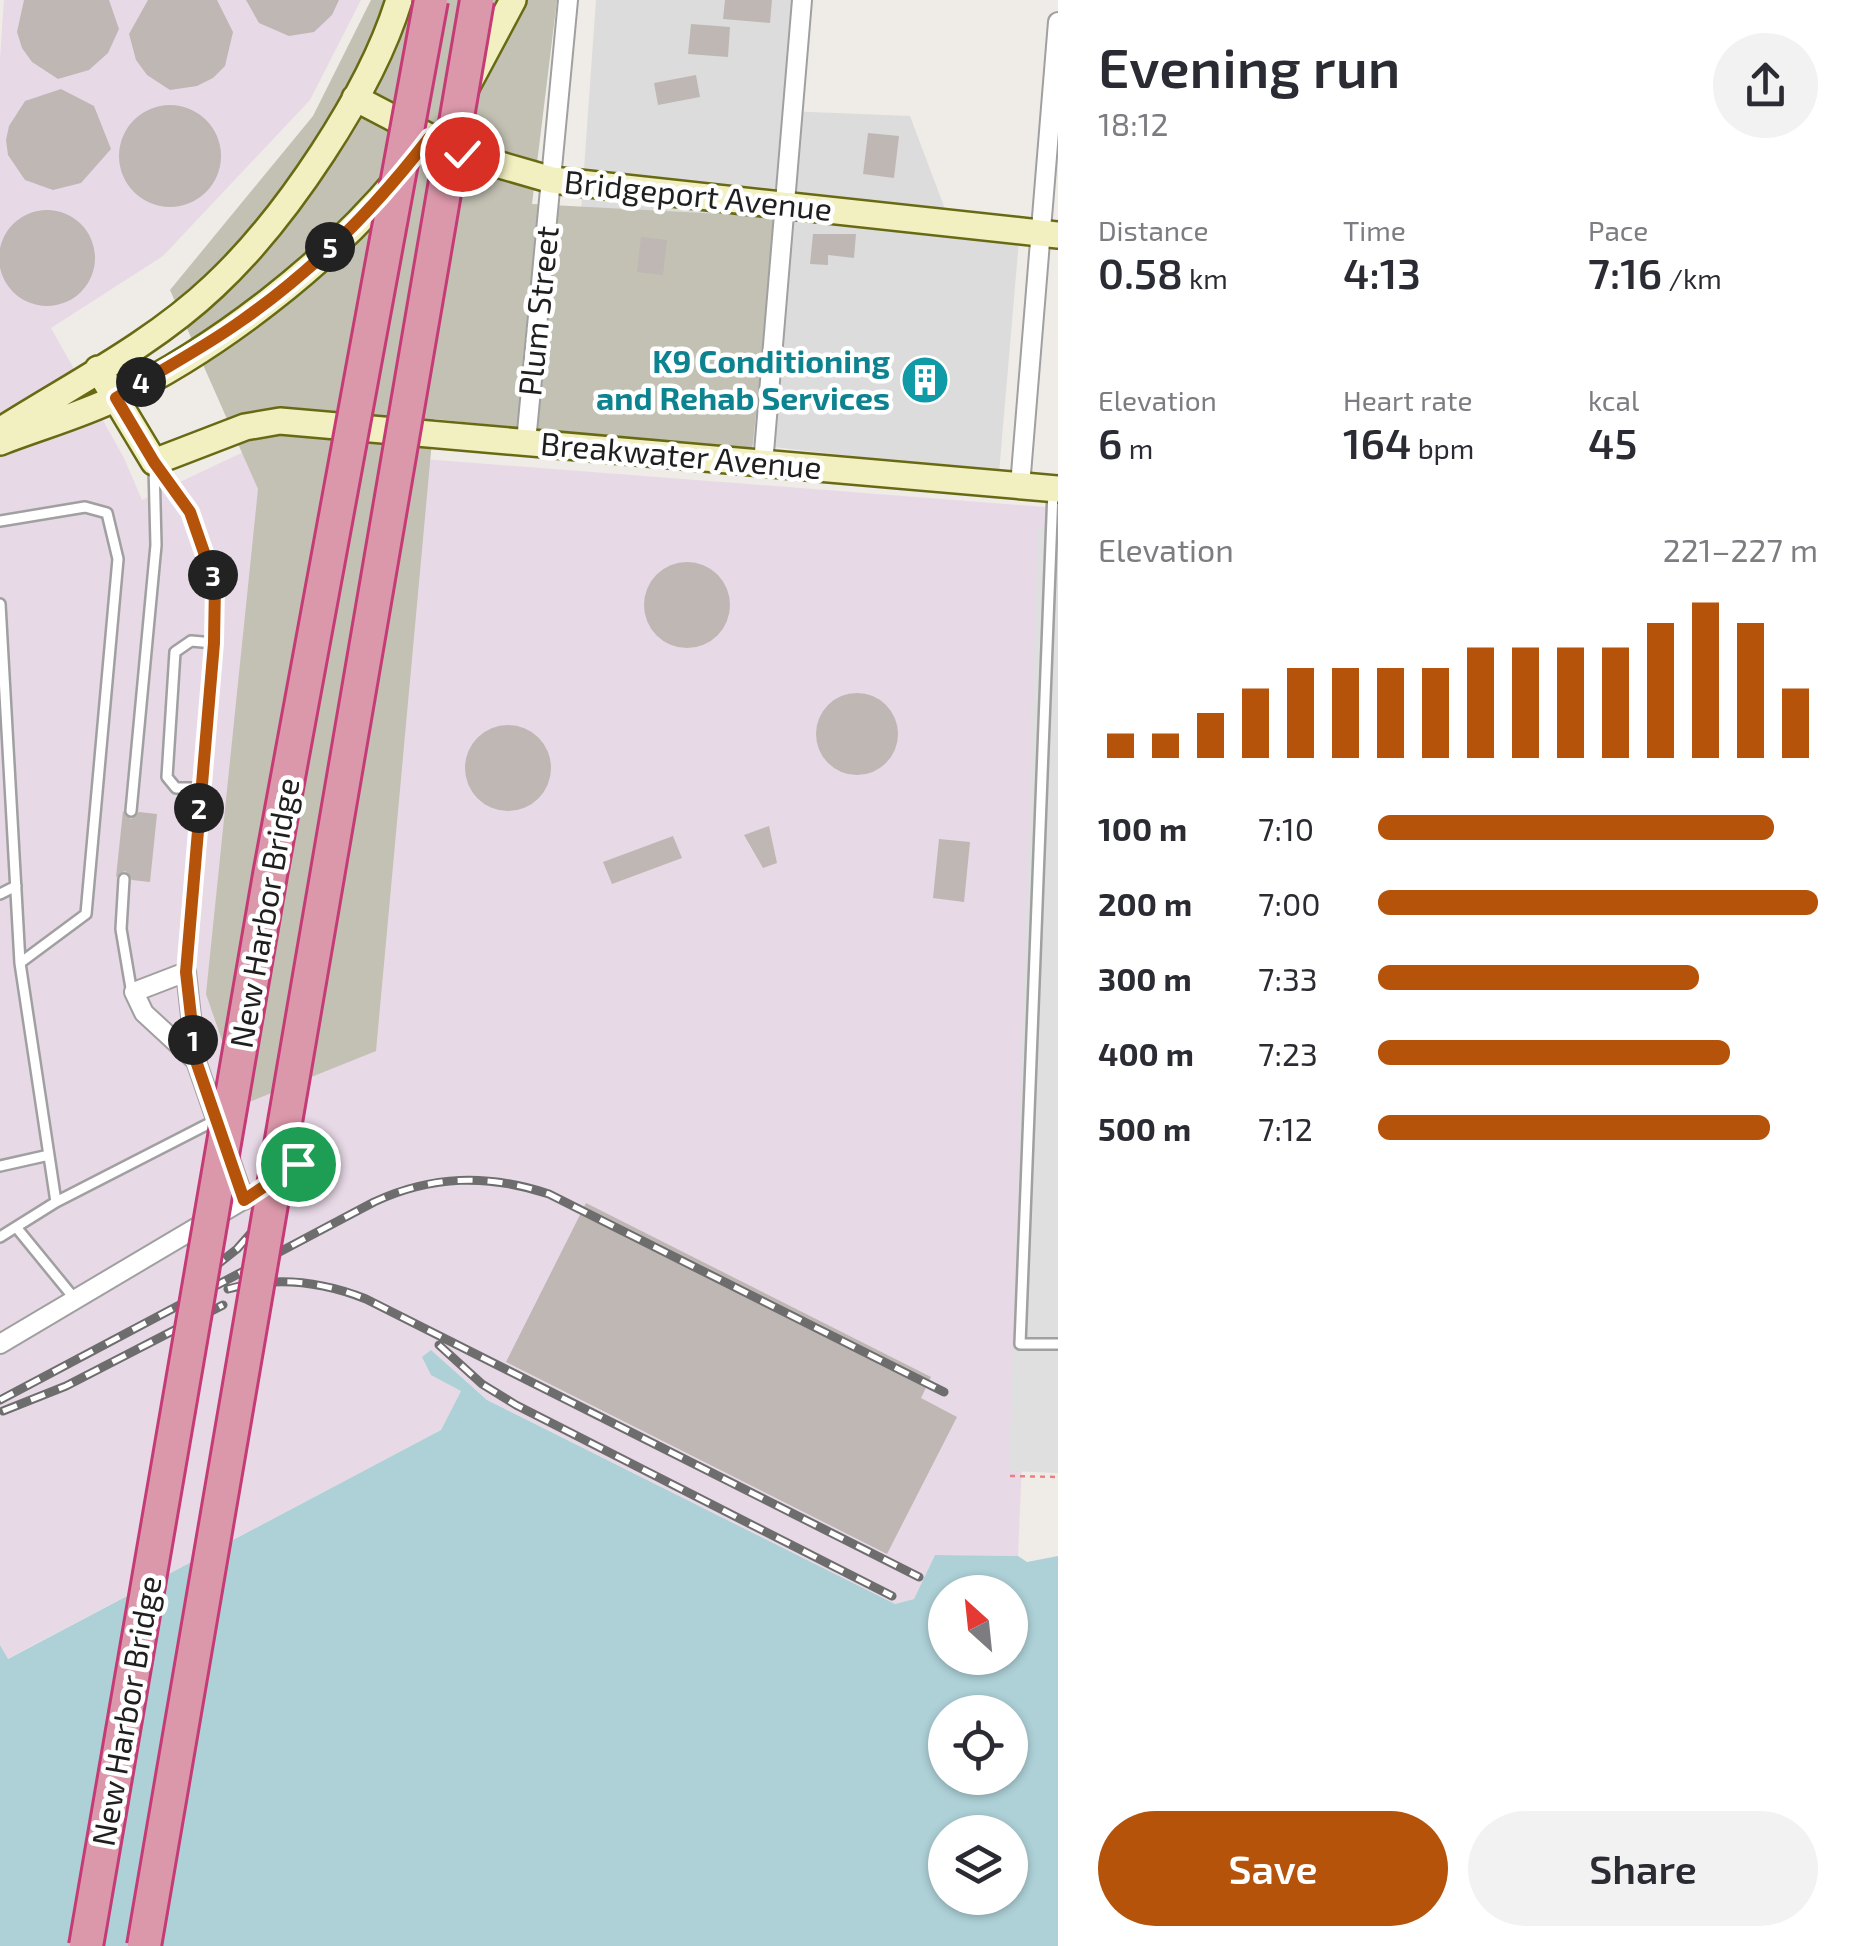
<!DOCTYPE html>
<html lang="en">
<head>
<meta charset="utf-8">
<style>
  :root { --surface:#fff; --page:#f2f2f3; --text:#2b2b33; --muted:#7c7c81; --accent:#b45309 }
  body { margin:0; font-family:"Exo 2",sans-serif; background:var(--page); color:var(--text); height:100vh; display:flex; flex-direction:column; font-size:38px; white-space:nowrap }
  * { box-sizing:border-box; margin:0 }
  p { font-size:32px; color:var(--muted) }
  .icon { flex:none; width:55px; height:55px; fill:none; stroke:currentColor; stroke-width:2; stroke-linecap:round; stroke-linejoin:round }
  .map { position:relative; flex:1; overflow:hidden }
  .side { display:flex; flex-direction:column; background:var(--surface); width:800px }
  .side>* { flex:none }
  .needle { width:65px; rotate:333deg }
  .controls { position:absolute; left:928px; top:1575px; display:grid; gap:20px }
  .controls a { display:grid; place-items:center; width:100px; height:100px; border-radius:50%; background:var(--surface); box-shadow:0 2px 8px #0004; font-size:50px }
  .pin { position:absolute; display:grid; place-items:center; width:85px; height:85px; color:#fff; margin:-42px; border:5px solid #fff; border-radius:50%; box-shadow:0 2px 10px #0007 }
  .km { position:absolute; width:50px; height:50px; margin:-25px; border-radius:50%; background:#222; color:#fff; font-size:28px; line-height:50px; text-align:center }
  .round { display:grid; place-items:center; flex:none; width:105px; height:105px; border-radius:52px; background:var(--page) }
  .head { display:flex; align-items:center; justify-content:space-between; height:170px; padding:0 40px }
  h1 { font-size:55px; font-weight:600; line-height:75px }
  .figures { display:grid; grid-template-columns:repeat(3,1fr); gap:15px; height:170px; padding:10px 40px }
  .figures div { display:grid; align-content:center }
  .figures b { font-size:42px; font-weight:600 }
  .figures small { font-size:28px; font-weight:400 }
  .figures p { font-size:28px }
  .chart { height:280px; padding:20px 40px }
  .chart p { display:flex; justify-content:space-between }
  .chart svg { width:100%; height:180px; margin-top:10px; stroke:var(--accent); stroke-width:6 }
  .cta { display:flex; gap:20px; margin-top:auto; padding:20px 40px }
  .cta a { flex:1; height:115px; border-radius:60px; background:var(--accent); color:#fff; font-size:40px; font-weight:600; line-height:115px; text-align:center }
  .cta a+a { background:var(--page); color:var(--text) }
  ul { padding:0 40px; list-style:none; font-size:32px }
  li { display:grid; grid-template-columns:160px 120px 1fr; align-items:center; height:75px }
  li i { height:25px; border-radius:12px; background:var(--accent) }
  main { display:flex; flex:1; min-height:0 }
  .map>svg:first-child { display:block }
</style>
</head>
<body>
<main>
<div class="map">
<svg width="1058" height="1946" viewBox="0 0 1058 1946">
  <rect width="100%" height="100%" fill="#efebe7"/>
  <path fill="#dddcdc" d="M596,0H794L785,111L910,116L945,209L1021,217L999,473L566,423Z"/>
  <path fill="#e7d9e6" d="M4,0H361L310,100L163,256L51,328L124,458L142,500L256,446L1058,508V618L1018,1556L935,1555L914,1599L895,1604L487,1400L431,1350L461,1391L441,1430L7,1659L0,1645V59Z"/>
  <path fill="#c2c1b3" d="M371,0H557L532,204L777,217L752,451L434,419L376,1051L244,1104L206,994L258,489L170,290L313,116Z"/>
  <path fill="#dfdfdf" d="M1038,528H1058V1473L1009,1471Z"/>
  <path fill="#add1d7" fill-rule="evenodd" d="M431,1350L487,1400L895,1604L914,1599L935,1555L1018,1556L1027,1562L1058,1556V1946H0V1645L8,1659L441,1430L461,1391L431,1375L422,1357ZM945,1592H1010V1658H945ZM945,1712H1010V1778H945ZM945,1832H1010V1898H945Z"/>
  <path fill="#bfb7b4" d="M24,0H109L119,29L108,53L89,70L58,79L32,62L22,48L17,32Z
    M148,0H217L233,32L225,66L213,78L197,86L170,90L147,75L136,60L129,34Z
    M246,0H339L332,15L314,32L289,36L259,23Z
    M725,0H772L770,23L723,19Z
    M691,24L730,27L728,57L688,54Z
    M696,75L700,97L658,105L654,83Z
    M61,89L94,106L111,149L81,183L53,190L25,180L8,155L6,140L9,126L25,101Z
    M119 156a51 51 0 1 1 102 0a51 51 0 1 1-102 0Z
    M868,133L899,136L894,178L863,174Z
    M-1 258a48 48 0 1 1 96 0a48 48 0 1 1-96 0Z
    M813,234H856L854,258L828,255V265L810,264Z
    M641,237L667,240L663,275L637,272Z
    M914,364L940,367L936,396L911,394Z
    M644 605a43 43 0 1 1 86 0a43 43 0 1 1-86 0Z
    M816 734a41 41 0 1 1 82 0a41 41 0 1 1-82 0Z
    M465 768a43 43 0 1 1 86 0a43 43 0 1 1-86 0Z
    M123,811L131,819L139,812L157,814L150,882L132,880L125,871L116,877Z
    M769,826L777,863L763,868L744,835Z
    M673,836L682,858L612,884L603,862Z
    M939,839L970,842L964,902L933,898Z
    M586,1203L931,1377L921,1398L957,1417L887,1554L506,1362Z"/>
  <g fill="none" stroke-linecap="round" stroke-linejoin="round">
    <g stroke="#a0a0a0" stroke-width="14">
      <path id="lane" d="M155,464C190,511 213,553 217,612L186,972
        M1053,491L1020,1344H1058
        M0,521L85,507L107,513L118,559L86,914L20,963
        M0,604L20,963L56,1202L214,1121
        M201,788H176L167,777L175,652L191,641L214,643
        M131,811L156,545L154,465
        M124,879L121,929L132,994
        M0,894L16,886
        M0,1166L49,1155
        M16,1227L74,1298
        M0,1237L56,1202"/>
    </g>
    <g stroke="#a0a0a0" stroke-width="22">
      <path id="street" d="M526,442L568,0
        M763,464L802,0
        M1020,486L1058,22
        M196,1061L144,1013L134,992L186,972L196,1061L244,1200
        M0,1344L253,1194"/>
    </g>
    <g stroke="#686a13" stroke-width="30">
      <path id="secondary" d="M466,88L513,0
        M355,98L462,154L552,180L1058,235
        M98,369L154,462L245,427L280,421L1058,489
        M6,427C76,383 154,343 214,286C285,220 371,92 399,0
        M0,442C38,427 79,416 116,398C218,348 327,264 400,176"/>
    </g>
    <path stroke="#e97f7e" stroke-width="2.5" stroke-dasharray="5 5" stroke-linecap="butt" d="M1010,1476L1058,1477"/>
    <use href="#lane" stroke="#fff" stroke-width="9"/>
    <use href="#street" stroke="#fff" stroke-width="18"/>
    <use href="#secondary" stroke="#f2f0c1" stroke-width="25"/>
    <g stroke="#6d6d6d" stroke-width="9">
      <path id="rail" d="M189,1287L237,1249L310,1166
        M228,1289C275,1276 321,1281 366,1299L919,1577
        M439,1345L482,1384L516,1405L892,1596
        M0,1400L374,1202C432,1175 488,1174 549,1194L944,1392
        M3,1411L66,1386L223,1305"/>
    </g>
    <use href="#rail" stroke="#fff" stroke-width="5" stroke-dasharray="15" stroke-linecap="butt"/>
    <g stroke="#c53b76" stroke-width="38" stroke-linecap="butt">
      <path id="highway-bridge" d="M86,1946L270,875L431,0
        M144,1946L477,0"/>
    </g>
    <use href="#highway-bridge" stroke="#dc98ab" stroke-width="32"/>
  </g>
  <g fill="none" stroke-linecap="round" stroke-linejoin="round">
    <g stroke="#fff" stroke-width="20">
      <path id="route" d="M298,1164L244,1200L196,1061L186,972L214,643L215,584L190,512L154,462L116,398C157,372 202,349 241,321C313,271 376,207 429,138L462,154"/>
    </g>
    <use href="#route" stroke="#b45309" stroke-width="12"/>
  </g>
  <defs>
    <g id="building-disc" transform="scale(2.5)"><circle r="9.5" fill="#0f9aa8" stroke="#fff"/><path d="M-4-6H4V6H1V3H-1V6H-4ZM-2.5-4.3h1.7v1.8h-1.7ZM.8-4.3h1.7v1.8H.8ZM-2.5-1h1.7V.8h-1.7ZM.8-1h1.7V.8H.8Z" fill="#fff"/></g>
  </defs>
  <g fill-rule="evenodd">
    <use href="#building-disc" x="925" y="380"/>
  </g>
  <g text-anchor="middle" stroke-width="9" stroke-linejoin="round" paint-order="stroke">
    <g font-size="32" fill="#1f1f1f" stroke="#fff">
      <text transform="translate(698 196) rotate(6)" y="11">Bridgeport Avenue</text>
      <text transform="translate(539 311) rotate(-84)" y="11">Plum Street</text>
      <text transform="translate(681 456) rotate(5)" y="11">Breakwater Avenue</text>
      <text transform="translate(265 913) rotate(-80)" y="11">New Harbor Bridge</text>
      <text transform="translate(127 1711) rotate(-80)" y="11">New Harbor Bridge</text>
    </g>
    <g font-size="32" font-weight="bold" fill="#0d838f" stroke="#fff" text-anchor="end">
      <text x="890" y="373">K9 Conditioning<tspan x="890" dy="37">and Rehab Services</tspan></text>
    </g>
  </g>
</svg>
<div class="controls">
<a><svg class="needle" viewBox="-14 -14 28 28"><path d="M0-13l5 13h-10z" fill="#e53935"/><path d="M0 13l5-13h-10z" fill="#7c7c81"/></svg></a>
<a><svg class="icon" aria-label="locate" viewBox="0 0 24 24"><circle cx="12" cy="12" r="6"/><path d="M12 2v4M12 18v4M2 12h4M18 12h4"/></svg></a>
<a><svg class="icon" aria-label="layers" viewBox="0 0 24 24"><path d="M12 4l9 5-9 5-9-5zM3 14l9 5 9-5"/></svg></a>
</div>
<div class="pin" style="left:298px;top:1164px;background:#1e9e55"><svg class="icon" aria-label="arrive" viewBox="0 0 24 24"><path d="M6 21V4h12l-3 4 3 4H6"/></svg></div>
<div class="pin" style="left:462px;top:154px;background:#d93025"><svg class="icon" aria-label="check" viewBox="0 0 24 24"><path d="M5 12l5 5 9-10"/></svg></div>
<b class="km" style="left:193px;top:1040px">1</b>
<b class="km" style="left:199px;top:808px">2</b>
<b class="km" style="left:213px;top:575px">3</b>
<b class="km" style="left:141px;top:382px">4</b>
<b class="km" style="left:330px;top:247px">5</b>
</div>
<section class="side">
<div class="head"><div><h1>Evening run</h1><p>18:12</p></div><a class="round"><svg class="icon" aria-label="share" viewBox="0 0 24 24"><path d="M12 15V3M7 8l5-5 5 5M5 13v7h14v-7"/></svg></a></div>
<div class="figures">
<div><p>Distance</p><b>0.58<small> km</small></b></div>
<div><p>Time</p><b>4:13</b></div>
<div><p>Pace</p><b>7:16<small> /km</small></b></div>
</div>
<div class="figures">
<div><p>Elevation</p><b>6<small> m</small></b></div>
<div><p>Heart rate</p><b>164<small> bpm</small></b></div>
<div><p>kcal</p><b>45</b></div>
</div>
<div class="chart"><p><span>Elevation</span>221–227 m</p>
<svg viewBox="0 0 160 44" preserveAspectRatio="none"><path d="M5 44V38M15 44V38M25 44V33M35 44V27M45 44V22M55 44V22M65 44V22M75 44V22M85 44V17M95 44V17M105 44V17M115 44V17M125 44V11M135 44V6M145 44V11M155 44V27"/></svg>
</div>
<ul>
<li><b>100 m</b>7:10<i style="width:90%"></i></li>
<li><b>200 m</b>7:00<i style="width:100%"></i></li>
<li><b>300 m</b>7:33<i style="width:73%"></i></li>
<li><b>400 m</b>7:23<i style="width:80%"></i></li>
<li><b>500 m</b>7:12<i style="width:89%"></i></li>
</ul>
<div class="cta"><a>Save</a><a>Share</a></div>
</section>
</main>
</body>
</html>
